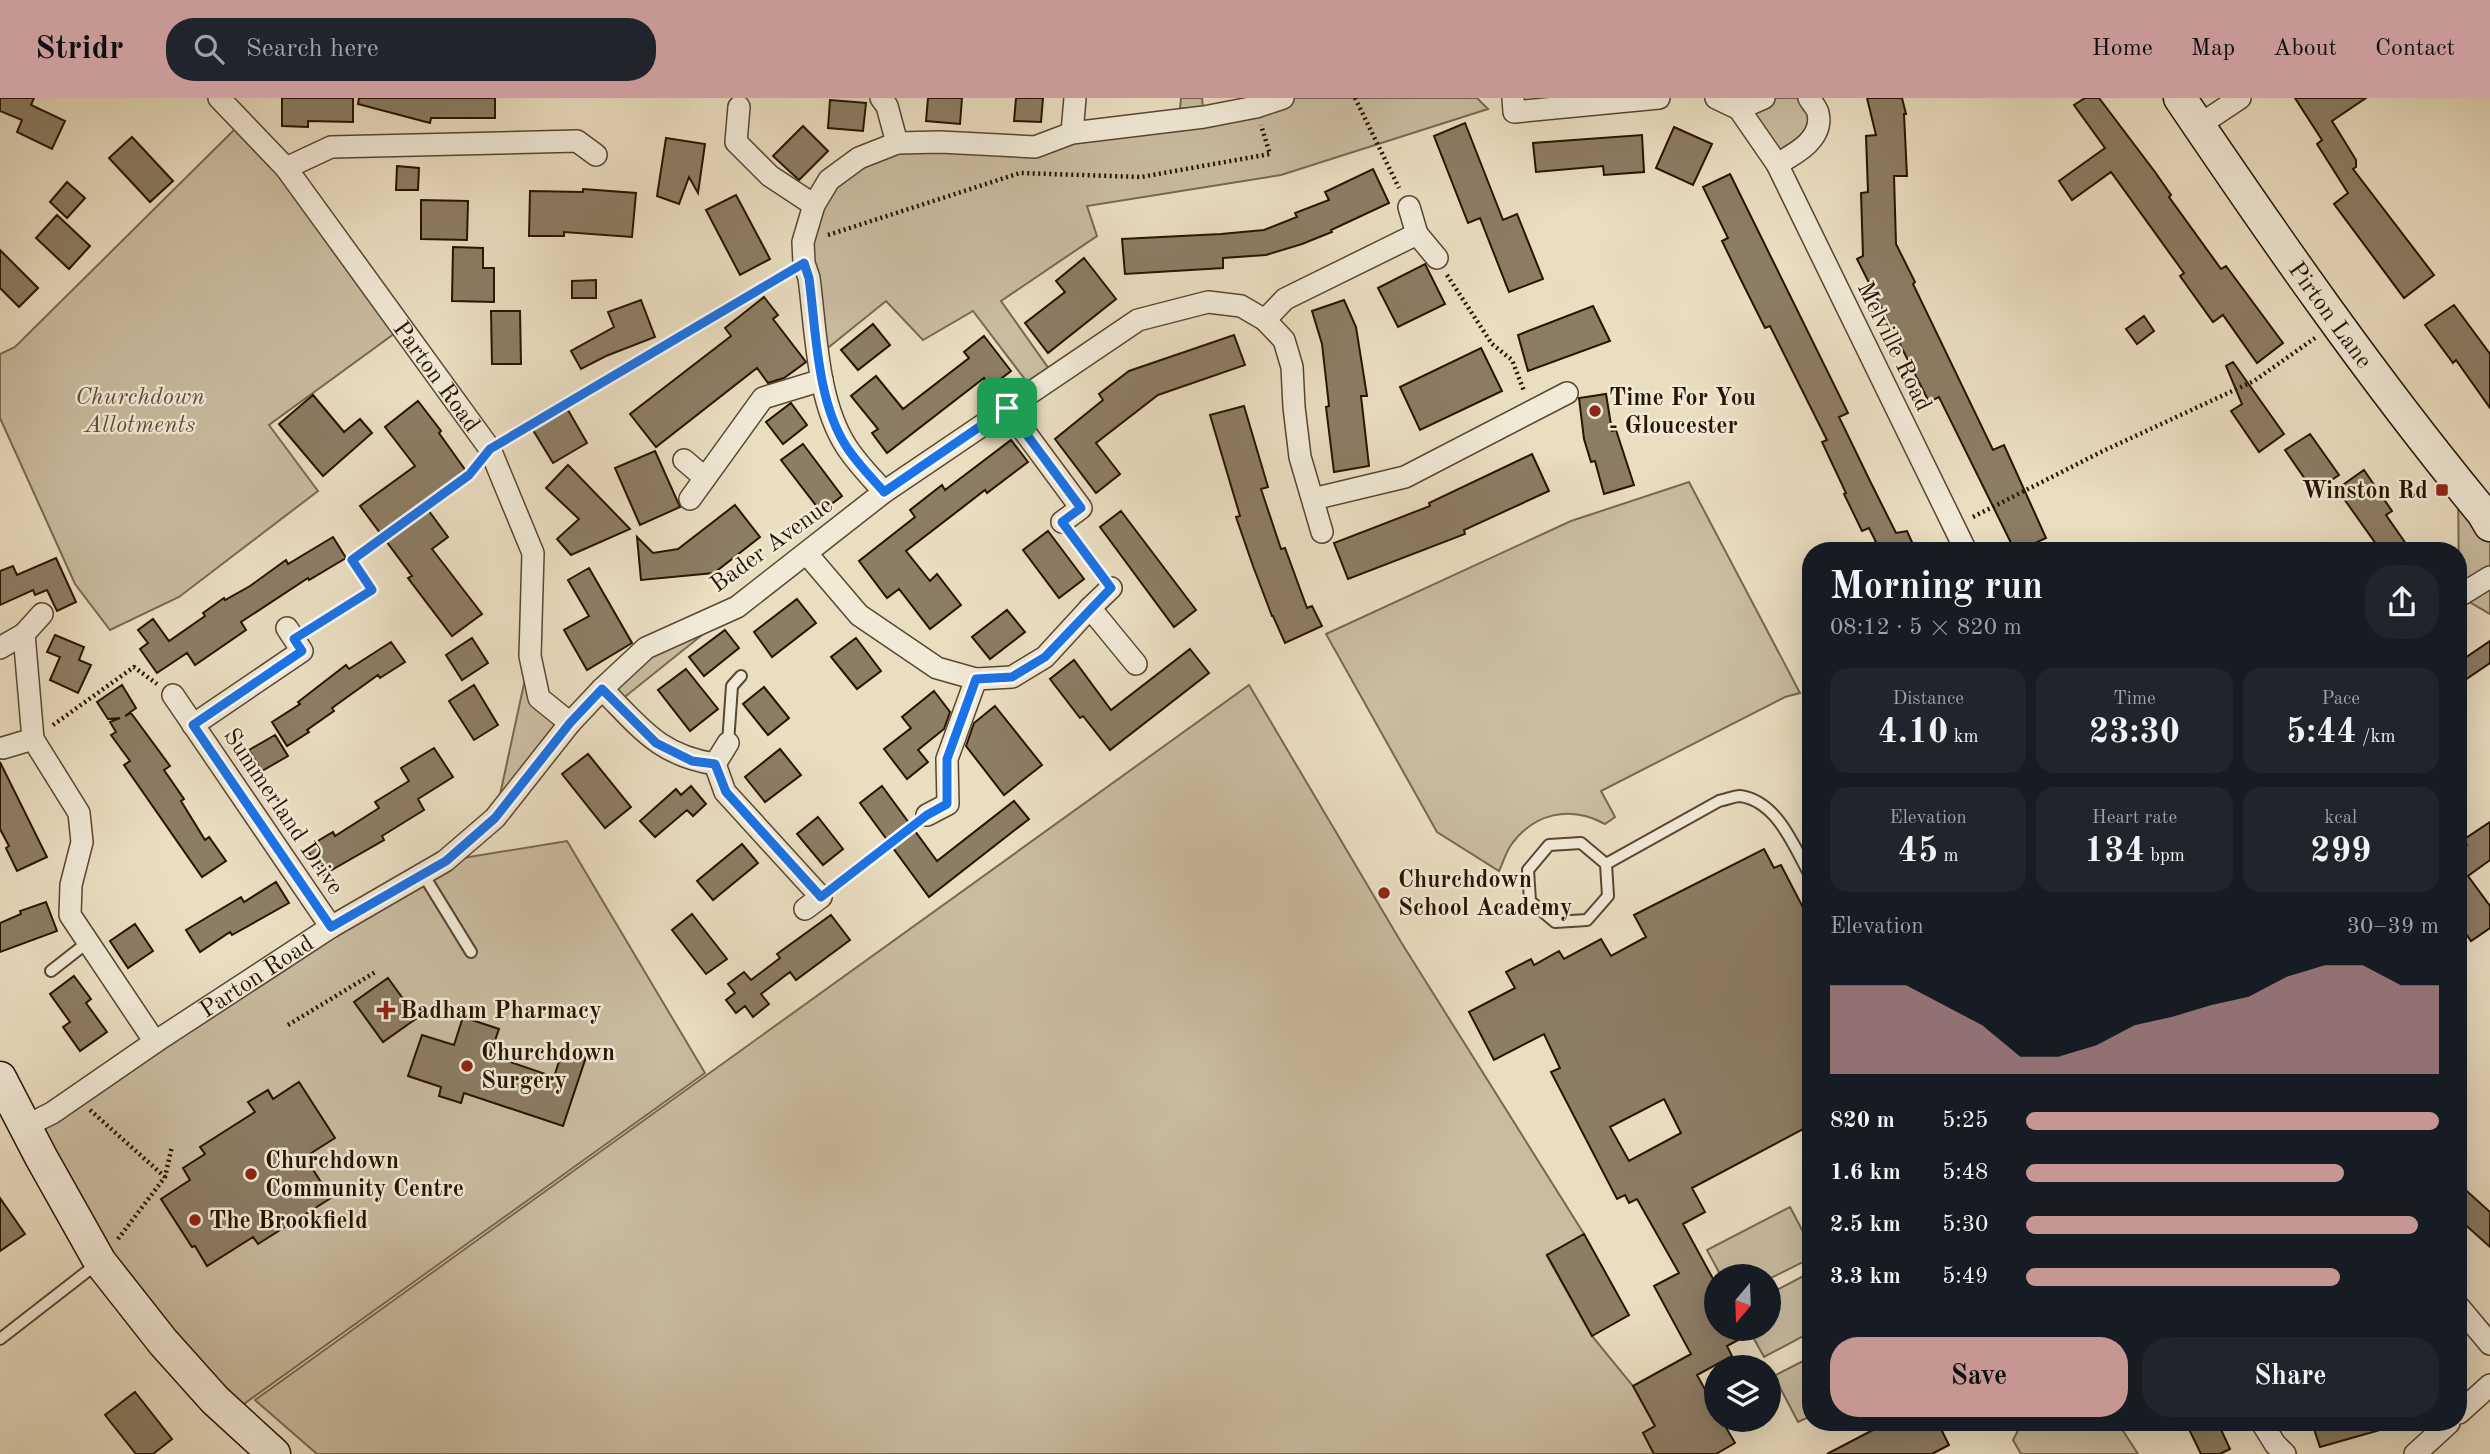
<!DOCTYPE html>
<html lang="en">
<head>
<meta charset="utf-8">
<style>
  :root { --surface:#171b24; --page:#20242c; --text:#f1f3f6; --muted:#9ea1a6; --accent:#c59692 }
  body { margin:0; font-family:"Old Standard TT",serif; background:var(--page); color:var(--text); height:100vh; display:flex; flex-direction:column; font-size:26px; white-space:nowrap }
  * { box-sizing:border-box; margin:0 }
  p { font-size:23px; color:var(--muted) }
  .icon { flex:none; width:38px; height:38px; fill:none; stroke:currentColor; stroke-width:2; stroke-linecap:round; stroke-linejoin:round }
  .map { position:relative; flex:1; overflow:hidden }
  .details { position:absolute; left:1802px; top:444px; width:665px; height:889px; display:flex; flex-direction:column; background:var(--surface); border-radius:28px; box-shadow:0 7px 28px #0002 }
  .details>* { flex:none }
  .needle { width:46px; rotate:199deg }
  .fabs { position:absolute; left:1704px; top:1166px; display:grid; gap:14px }
  .fabs a { display:grid; place-items:center; width:77px; height:77px; border-radius:50%; background:var(--surface); box-shadow:0 7px 28px #0002; font-size:35px }
  .pin { position:absolute; display:grid; place-items:center; width:60px; height:60px; color:#fff; margin:-30px; border-radius:14px; box-shadow:0 4px 10px #0006 }
  .round { display:grid; place-items:center; flex:none; width:74px; height:74px; border-radius:28px; background:var(--page) }
  .summary { display:flex; align-items:center; justify-content:space-between; height:119px; padding:0 28px }
  h1 { font-size:38px; font-weight:700; line-height:52px }
  .stats { display:grid; grid-template-columns:repeat(3,1fr); gap:10px; height:119px; padding:7px 28px }
  .stats div { display:grid; align-content:center; border-radius:18px; background:var(--page); text-align:center }
  .stats b { font-size:35px; font-weight:700 }
  .stats small { font-size:19px; font-weight:400 }
  .stats p { font-size:19px }
  .chart { height:196px; padding:14px 28px }
  .chart p { display:flex; justify-content:space-between }
  .chart svg { width:100%; height:126px; margin-top:7px; fill:var(--accent); opacity:.7 }
  .primary-button { display:flex; gap:14px; margin-top:auto; padding:14px 28px }
  .primary-button a { flex:1; height:80px; border-radius:28px; background:var(--accent); color:#111; font-size:28px; font-weight:700; line-height:80px; text-align:center }
  .primary-button a+a { background:var(--page); color:var(--text) }
  ul { padding:0 28px; list-style:none; font-size:23px }
  li { display:grid; grid-template-columns:112px 84px 1fr; align-items:center; height:52px }
  li i { height:18px; border-radius:9px; background:var(--accent) }
  header { display:flex; align-items:center; gap:42px; box-sizing:border-box; height:98px; padding:0 35px; background:var(--accent); color:#111 }
  header strong { font-size:33px }
  nav { display:flex; gap:38px; margin-inline-start:auto; font-size:24px }
  .search { width:490px; height:63px; background:var(--page); display:flex; align-items:center; gap:18px; box-sizing:border-box; padding:0 24px; border-radius:28px; color:var(--muted); font-size:26px }
  .map>svg:first-child { display:block }
</style>
</head>
<body>
<header>
<strong>Stridr</strong>
<div class="search"><svg class="icon" aria-label="search" viewBox="0 0 24 24"><circle cx="10" cy="10" r="6"/><path d="M15 15l6 6"/></svg>Search here</div>
<nav><a>Home</a><a>Map</a><a>About</a><a>Contact</a></nav>
</header>
<div class="map">
<svg width="2490" height="1356" viewBox="0 0 2490 1356">
  <rect width="100%" height="100%" fill="#eadec1"/>
  <filter id="stains"><feTurbulence type="fractalNoise" baseFrequency=".00286" numOctaves="4"/><feColorMatrix values="0 0 0 0 .2 0 0 0 0 .09 0 0 0 0 .02 0 0 0 .5 -.17"/></filter>
  <radialGradient id="worn" r=".72"><stop offset=".6" stop-color="#630" stop-opacity="0"/><stop offset="1" stop-color="#630" stop-opacity=".3"/></radialGradient>
  <path fill="#c9bca0" stroke="#786850" stroke-width="2" d="M1181,0H1202L1204,19L1283,0H1477L1488,11L1281,77L1087,108L1097,138L1001,203L1054,278L1033,292L973,213L923,242L886,203L819,257L809,181L814,107L829,82L897,45L1035,49L1179,22Z
    M1764,0H1809L1815,38L1777,66L1739,11Z
    M242,24L402,230L269,327L318,393L179,499L110,532L75,486L0,320V256L15,249Z
    M1689,384L1800,595L1785,599L1601,693L1615,719L1605,726C1570,707 1534,715 1511,747C1506,754 1503,765 1499,773L1437,734L1326,536L1571,423Z
    M2458,384L2490,427V516L2459,498Z
    M737,509L616,606L602,591L646,550Z
    M530,558L539,600L570,625L495,720Z
    M1249,587L1401,844L1584,1136L1547,1158L1592,1238L1633,1288L1655,1328L1643,1335L1654,1356H317L255,1302Z
    M567,743L705,975L230,1316L163,1244L26,1028L445,763Z
    M1790,1109L1811,1149V1160L1769,1181V1178H1721L1707,1152Z
    M1811,1174V1234L1764,1259L1748,1230H1769V1196Z
    M1811,1259V1318L1798,1324L1774,1278Z
    M2022,1325H2118L2138,1356H2021L2013,1342Z"/>
  <path fill="#8c7d65" stroke="#271401" stroke-width="2" fill-rule="evenodd" d="M0,0H34L31,7L65,23L52,51L17,34L22,22L0,13Z
    M282,0H353V24L308,23V29L282,28Z
    M359,0H495V20H431L430,25L358,6Z
    M928,0H962L960,26L926,23Z
    M1016,0H1043L1041,24L1014,23Z
    M1867,0H1902L1906,16H1904L1907,78H1894L1896,146L1915,184L1913,186L1993,352L2004,347L2046,440L2018,453H2015L1939,299L1929,304L1857,161L1863,158L1861,95L1868,94L1866,38L1876,37Z
    M2085,0H2099L2155,74L2171,97L2169,99L2221,171L2226,168L2283,245L2257,265L2223,217L2213,224L2180,178L2184,175L2111,74L2072,102L2059,83L2105,50L2074,7Z
    M2295,0H2366L2332,23L2356,62V69L2353,71L2434,177L2404,200L2334,106L2348,95L2317,46L2322,42Z
    M830,2L866,5L863,33L828,30Z
    M1465,25L1503,122L1517,116L1543,181L1509,194L1480,120L1468,125L1434,38Z
    M803,28L828,53L799,82L773,58Z
    M1674,29L1712,46L1693,87L1656,70Z
    M1642,37L1644,74L1604,77L1603,68L1536,74L1533,45Z
    M132,39L173,83L150,104L109,60Z
    M666,40L705,46L698,95L689,79L679,106L657,98Z
    M397,68L419,70L418,92H396Z
    M1373,71L1389,105L1331,132L1332,134L1302,146L1266,157L1223,160V170L1125,176L1122,141L1221,136L1264,132L1297,119L1295,115L1329,102L1325,94Z
    M1730,76L1848,315L1839,319L1870,383L1896,435L1907,433L1916,453H1855L1876,444L1869,430L1862,433L1844,396L1846,395L1822,344L1827,342L1770,228L1765,230L1740,180L1722,143L1728,140L1703,89Z
    M67,84L85,100L67,120L50,104Z
    M583,91L636,95L632,139L564,134V138H529L530,93L583,94Z
    M736,97L770,161L740,177L706,112Z
    M421,102L468,103L467,142L421,141Z
    M57,117L90,148L69,171L36,140Z
    M453,149L483,150V170H494V204L452,203Z
    M0,152L38,190L19,209L0,190Z
    M1084,160L1116,201L1048,255L1025,225L1065,194L1056,183Z
    M1425,166L1445,206L1398,229L1378,190Z
    M596,182V200H572V183Z
    M764,199L778,217L773,221L806,264L784,280L768,285L757,270L656,349L630,316L731,238L725,230Z
    M641,202L655,239L606,258L581,271L571,253L614,229L608,214Z
    M1344,202L1356,229L1367,298H1361L1369,368L1334,374L1326,309L1329,308L1322,246L1312,213Z
    M2454,207L2490,256V310L2456,262L2453,265L2425,227Z
    M1593,208L1610,243L1528,273L1518,237Z
    M491,213H520L521,266H492Z
    M2144,218L2154,233L2137,246L2126,231Z
    M873,226L890,247L858,272L841,252Z
    M1234,237L1245,267L1158,297L1096,345L1120,376L1096,395L1055,341L1103,302L1099,296L1129,273Z
    M984,238L1011,273L990,289L984,280L887,355L872,335L878,331L851,298L876,278L903,311L969,260L964,254Z
    M1481,250L1502,293L1420,332L1400,289Z
    M2233,264L2284,336L2259,354L2231,313L2242,306L2226,268Z
    M1606,296L1612,333L1616,332L1634,387L1604,396L1595,363L1591,364L1584,341L1579,300Z
    M313,297L344,334L360,321L372,335L323,378L279,326Z
    M418,303L441,333L439,335L466,373L423,405L448,439L432,451L482,516L452,538L408,480L412,478L360,408L415,368L385,329Z
    M791,305L807,327L783,346L766,324Z
    M1244,308L1268,389L1261,391L1281,451L1285,450L1307,510L1312,508L1322,528L1285,545L1273,518H1272L1253,468L1236,419L1240,418L1210,317Z
    M568,312L587,345L553,365L533,332Z
    M2310,336L2339,377L2314,394L2285,352Z
    M1011,342L1028,364L987,395L985,392L906,453L930,483L937,476L961,507L930,531L899,491L887,500L859,463L915,419L910,412L942,387L945,392Z
    M803,346L842,398L821,414L781,362Z
    M655,353L680,409L640,427L615,370Z
    M1532,356L1549,393L1464,432L1465,436L1348,481L1334,445L1430,408L1429,405Z
    M568,367L630,431L571,457L557,441L579,421L546,390Z
    M2364,372L2392,413L2386,417L2411,453H2381L2337,391Z
    M735,407L760,439L714,475L641,482L637,439L653,455L678,451Z
    M1121,413L1196,512L1174,529L1100,429Z
    M1048,433L1084,481L1059,500L1023,452Z
    M333,439L346,460L309,482L308,480L241,524L246,532L195,567L187,555L157,575L140,551L148,545L138,532L153,521L169,543L205,518L203,515L224,500L225,502L250,488L286,462L288,466Z
    M56,460L76,504L57,513L47,492L35,497L33,492L0,507V473L13,468L17,477Z
    M589,470L632,545L587,572L564,532L589,518L568,482Z
    M797,501L816,525L772,559L754,534Z
    M1007,512L1025,534L990,561L972,539Z
    M725,532L739,550L704,578L689,559Z
    M55,537L84,549L79,562L91,567L78,595L50,582L60,559L47,554Z
    M472,540L488,565L462,582L446,557Z
    M856,540L881,573L857,591L831,559Z
    M2490,543V565L2459,586V564Z
    M391,544L405,564L380,580L378,577L332,610L334,613L307,632L309,634L287,648L272,624L300,606L298,604L346,567L349,571Z
    M1190,551L1209,575L1110,652L1083,618L1080,620L1050,581L1074,562L1111,612Z
    M686,571L718,611L690,633L658,592Z
    M122,587L136,610L125,618L131,615L170,668L164,672L184,701L181,703L205,742L209,739L226,763L202,779L124,667L130,663L111,637L116,634L110,624L120,620L108,621L97,604Z
    M474,587L498,627L474,642L449,603Z
    M764,589L789,620L768,637L743,606Z
    M934,593L950,614L944,631L918,652L928,664L907,681L884,651L911,630L902,619Z
    M995,608L1042,667L1004,697L966,648L974,625Z
    M275,637L288,658L262,673L249,652Z
    M434,650L453,679L418,701L424,712L382,738L384,742L323,777L306,750L333,734L335,738L379,710L375,704L409,683L401,670Z
    M780,651L801,677L765,704L745,679Z
    M588,656L631,709L605,730L562,676Z
    M0,664L47,759L17,773L6,750L9,748L0,731Z
    M691,688L706,706L693,718L687,712L655,739L640,723L676,691L681,697Z
    M882,688L937,763L1014,703L1029,721L929,799L860,705Z
    M818,719L843,751L823,767L797,736Z
    M2490,724V762L2468,778L2490,808V830L2471,843L2459,826V753L2467,747L2463,742Z
    M742,746L758,765L713,802L697,783Z
    M1764,751L1774,770L1781,767L1811,825V1027L1692,1090L1705,1114L1683,1126L1717,1188V1230H1760L1727,1248L1732,1258L1697,1277L1717,1313V1321H1721L1735,1345L1716,1356H1654L1643,1335L1655,1328L1633,1288L1691,1256L1654,1188L1679,1175L1637,1101L1629,1105L1625,1097L1617,1101L1551,974L1560,970L1544,936L1494,962L1469,914L1515,890L1506,874L1531,861L1534,867L1559,853L1564,861L1601,841L1611,858L1646,839L1634,817ZM1664,1001L1681,1035L1629,1063L1610,1029Z
    M276,784L289,805L232,837L230,834L200,854L186,832L241,799L244,804Z
    M46,804L57,833L0,854V825L21,816L20,813Z
    M692,816L727,861L706,876L672,832Z
    M831,817L850,842L796,882L790,874L761,896L769,906L753,919L745,908L736,915L726,902L735,895L728,886L744,874L751,882L780,860L777,856Z
    M135,826L153,853L128,870L110,843Z
    M74,878L91,901L86,905L107,934L80,953L63,929L70,924L50,896Z
    M388,880L417,920L383,944L354,904Z
    M463,919L499,931L490,957L554,979L563,951L586,959L563,1028L464,995L461,1005L439,998L441,989L408,978L422,937L454,947Z
    M299,984L335,1040L305,1059L331,1100L258,1146L253,1139L207,1168L195,1148L192,1149L161,1101L190,1082L183,1070L205,1056L200,1049L255,1014L248,1004L268,992L273,1001Z
    M2459,1086L2490,1114V1149L2459,1121Z
    M0,1100L25,1136L0,1153Z
    M1584,1136L1629,1217L1592,1238L1547,1157Z
    M135,1294L172,1341L153,1356H136L105,1317Z
    M1869,1325H1938L1949,1347L1932,1356H1827L1873,1332Z
    M2186,1325H2218L2230,1351L2220,1356H2201Z
    M2312,1325H2386L2387,1330L2320,1349Z"/>
  <g fill="none" stroke-linecap="round" stroke-linejoin="round">
    <g stroke="#584631" stroke-width="14">
      <path id="lane" d="M728,645L732,588L741,578
        M1581,745L1606,766L1608,798L1587,822L1555,824L1530,803L1528,772L1549,747Z
        M1606,766L1719,703C1725,702 1734,698 1740,698C1778,703 1795,751 1811,779
        M423,776L471,854
        M51,873L88,844
        M0,1241L98,1165"/>
    </g>
    <g stroke="#584631" stroke-width="24">
      <g id="street">
        <path id="s1" d="M219,0L286,70L490,351L533,455L530,558L539,600L570,625"/>
        <path d="M881,0L887,8L897,45"/>
        <path d="M1513,0L1514,14L1659,0"/>
        <path d="M1716,0L1739,11L1777,66L1966,453"/>
        <path d="M739,9L736,44L770,78L814,107"/>
        <path d="M1739,11L1764,0"/>
        <path d="M2198,28L2240,0"/>
        <path d="M1072,35L1075,0"/>
        <path d="M1777,66C1795,56 1824,41 1818,15C1817,10 1811,4 1809,0"/>
        <path d="M286,70L331,49L577,43L596,57"/>
        <path d="M1409,109L1417,136"/>
        <path d="M1265,222L1285,201L1417,136L1437,160"/>
        <path d="M1007,310L1081,410L1062,424"/>
        <path d="M684,362L705,380"/>
        <path d="M884,394C871,379 856,364 846,348C817,303 816,233 809,180L804,165L803,144L814,107L829,82L859,60L897,45L940,44L1035,49L1072,35L1204,19L1256,9L1283,0"/>
        <path d="M690,401L763,300L822,282"/>
        <path d="M1313,401L1405,379L1567,295"/>
        <path d="M807,456L859,517L937,570L976,581L1012,579L1045,559L1090,510L1136,566"/>
        <path d="M2459,498L2490,479"/>
        <path d="M1090,510L1111,490"/>
        <path d="M42,516L24,536L33,641L79,715L82,744L71,787L70,817L155,944"/>
        <path d="M0,550L24,536"/>
        <path d="M602,591C640,629 658,657 715,666L728,645"/>
        <path d="M173,597L331,829"/>
        <path d="M193,627L302,553L287,530"/>
        <path d="M3,650L33,641"/>
        <path d="M715,666L725,694L821,799L805,811"/>
        <path d="M927,717L948,706L947,661L976,581"/>
        <path id="s2" d="M26,1028L52,1015L155,944L331,829L445,763L495,720L570,625L602,591L646,550L737,509L884,394L1138,222L1208,204L1241,208L1265,222L1284,242L1292,269L1294,309L1300,359L1322,434"/>
        <path d="M2459,1209L2490,1246"/>
        <path d="M2459,1315L2490,1287"/>
        <path d="M2262,1325L2275,1346L2285,1356"/>
        <path d="M2415,1356L2449,1325"/>
      </g>
    </g>
    <g stroke="#271401" stroke-width="35">
      <g id="secondary">
        <path id="s3" d="M2180,0C2276,142 2374,283 2483,415L2490,427"/>
        <path d="M0,980L41,1059L100,1164L163,1244L215,1302L274,1356"/>
      </g>
    </g>
    <path stroke="#271401" stroke-width="4.5" stroke-dasharray="2 3.5" stroke-linecap="butt" d="M1355,0L1399,90
      M828,137L1020,75L1141,79L1270,56L1261,27
      M1447,177L1492,246L1512,262L1524,293
      M506,341L788,174
      M1973,419L2103,353L2254,283L2315,240
      M1074,440L1100,475
      M312,530L372,492L352,462L469,377L474,370
      M53,627L134,569L157,586
      M835,787L912,729
      M288,927L377,873
      M90,1012L165,1079
      M118,1141L165,1079L172,1048"/>
    <use href="#lane" stroke="#f1ead7" stroke-width="10"/>
    <use href="#street" stroke="#f1ead7" stroke-width="21"/>
    <use href="#secondary" stroke="#f1ead7" stroke-width="32"/>
  </g>
  <g fill="none" stroke-linecap="round" stroke-linejoin="round">
    <g stroke="#fff" stroke-width="14">
      <path id="route" d="M804,165L809,180C816,233 817,303 846,348C856,364 871,379 884,394L1007,310L1081,410L1062,424L1111,490L1045,559L1012,579L976,581L947,661V706L927,717L821,799L726,694L715,666L692,663L656,645L602,591L570,625L495,720L446,763L331,829L193,627L302,553L294,541L372,492L352,462L469,377L490,351Z"/>
    </g>
    <use href="#route" stroke="#1a73e8" stroke-width="9"/>
  </g>
  <g fill="#8f2418" stroke="#f1ead7" stroke-width="2.5">
    <circle cx="1595" cy="313" r="7"/>
    <rect x="2435" y="385" width="14" height="14" rx="3.5"/>
    <circle cx="1384" cy="795" r="7"/>
    <path d="M382.5 901.5h7v7h7v7h-7v7h-7v-7h-7v-7h7z"/>
    <circle cx="467" cy="968" r="7"/>
    <circle cx="251" cy="1076" r="7"/>
    <circle cx="195" cy="1122" r="7"/>
  </g>
  <g text-anchor="middle" stroke-width="5" stroke-linejoin="round" paint-order="stroke">
    <g font-size="24" fill="#271401" stroke="#f1ead7">
      <text dy="8" stroke="none"><textPath href="#s3" startOffset="264">Pirton Lane</textPath></text>
      <text transform="translate(1895 248) rotate(64)" y="8">Melville Road</text>
      <text dy="8" stroke="none"><textPath href="#s1" startOffset="354">Parton Road</textPath></text>
      <text transform="translate(771 446) rotate(-36)" y="8">Bader Avenue</text>
      <text transform="translate(284 713) rotate(56)" y="8">Summerland Drive</text>
      <text dy="8" stroke="none"><textPath href="#s2" startOffset="275">Parton Road</textPath></text>
    </g>
    <g font-size="24" font-style="italic" fill="#604f39" stroke="#f1ead7">
      <text x="140" y="306">Churchdown<tspan x="140" dy="28">Allotments</tspan></text>
    </g>
    <g font-size="24" font-weight="bold" fill="#271401" stroke="#f1ead7" text-anchor="start">
      <text x="1609" y="307">Time For You<tspan x="1609" dy="28">- Gloucester</tspan></text>
      <text x="2428" y="400" text-anchor="end">Winston Rd</text>
      <text x="1398" y="789">Churchdown<tspan x="1398" dy="28">School Academy</tspan></text>
      <text x="400" y="920">Badham Pharmacy</text>
      <text x="481" y="962">Churchdown<tspan x="481" dy="28">Surgery</tspan></text>
      <text x="265" y="1070">Churchdown<tspan x="265" dy="28">Community Centre</tspan></text>
      <text x="209" y="1130">The Brookfield</text>
    </g>
  </g>
  <rect width="100%" height="100%" filter="url(#stains)"/>
  <rect width="100%" height="100%" fill="url(#worn)"/>
</svg>
<div class="fabs">
<a><svg class="needle" viewBox="-14 -14 28 28"><path d="M0-13l5 13h-10z" fill="#e53935"/><path d="M0 13l5-13h-10z" fill="#9ea1a6"/></svg></a>
<a><svg class="icon" aria-label="layers" viewBox="0 0 24 24"><path d="M12 4l9 5-9 5-9-5zM3 14l9 5 9-5"/></svg></a>
</div>
<div class="pin" style="left:1007px;top:310px;background:#1e9e55"><svg class="icon" aria-label="arrive" viewBox="0 0 24 24"><path d="M6 21V4h12l-3 4 3 4H6"/></svg></div>
<section class="details">
<div class="summary"><div><h1>Morning run</h1><p>08:12 · 5 × 820 m</p></div><a class="round"><svg class="icon" aria-label="share" viewBox="0 0 24 24"><path d="M12 15V3M7 8l5-5 5 5M5 13v7h14v-7"/></svg></a></div>
<div class="stats">
<div><p>Distance</p><b>4.10<small> km</small></b></div>
<div><p>Time</p><b>23:30</b></div>
<div><p>Pace</p><b>5:44<small> /km</small></b></div>
</div>
<div class="stats">
<div><p>Elevation</p><b>45<small> m</small></b></div>
<div><p>Heart rate</p><b>134<small> bpm</small></b></div>
<div><p>kcal</p><b>299</b></div>
</div>
<div class="chart"><p><span>Elevation</span>30–39 m</p>
<svg viewBox="0 0 160 44" preserveAspectRatio="none"><path d="M0 44V13L10 13L20 13L30 20L40 27L50 38L60 38L70 34L80 27L90 24L100 20L110 17L120 10L130 6L140 6L150 13L160 13V44z"/></svg>
</div>
<ul>
<li><b>820 m</b>5:25<i style="width:100%"></i></li>
<li><b>1.6 km</b>5:48<i style="width:77%"></i></li>
<li><b>2.5 km</b>5:30<i style="width:95%"></i></li>
<li><b>3.3 km</b>5:49<i style="width:76%"></i></li>
</ul>
<div class="primary-button"><a>Save</a><a>Share</a></div>
</section>
</div>
</body>
</html>
